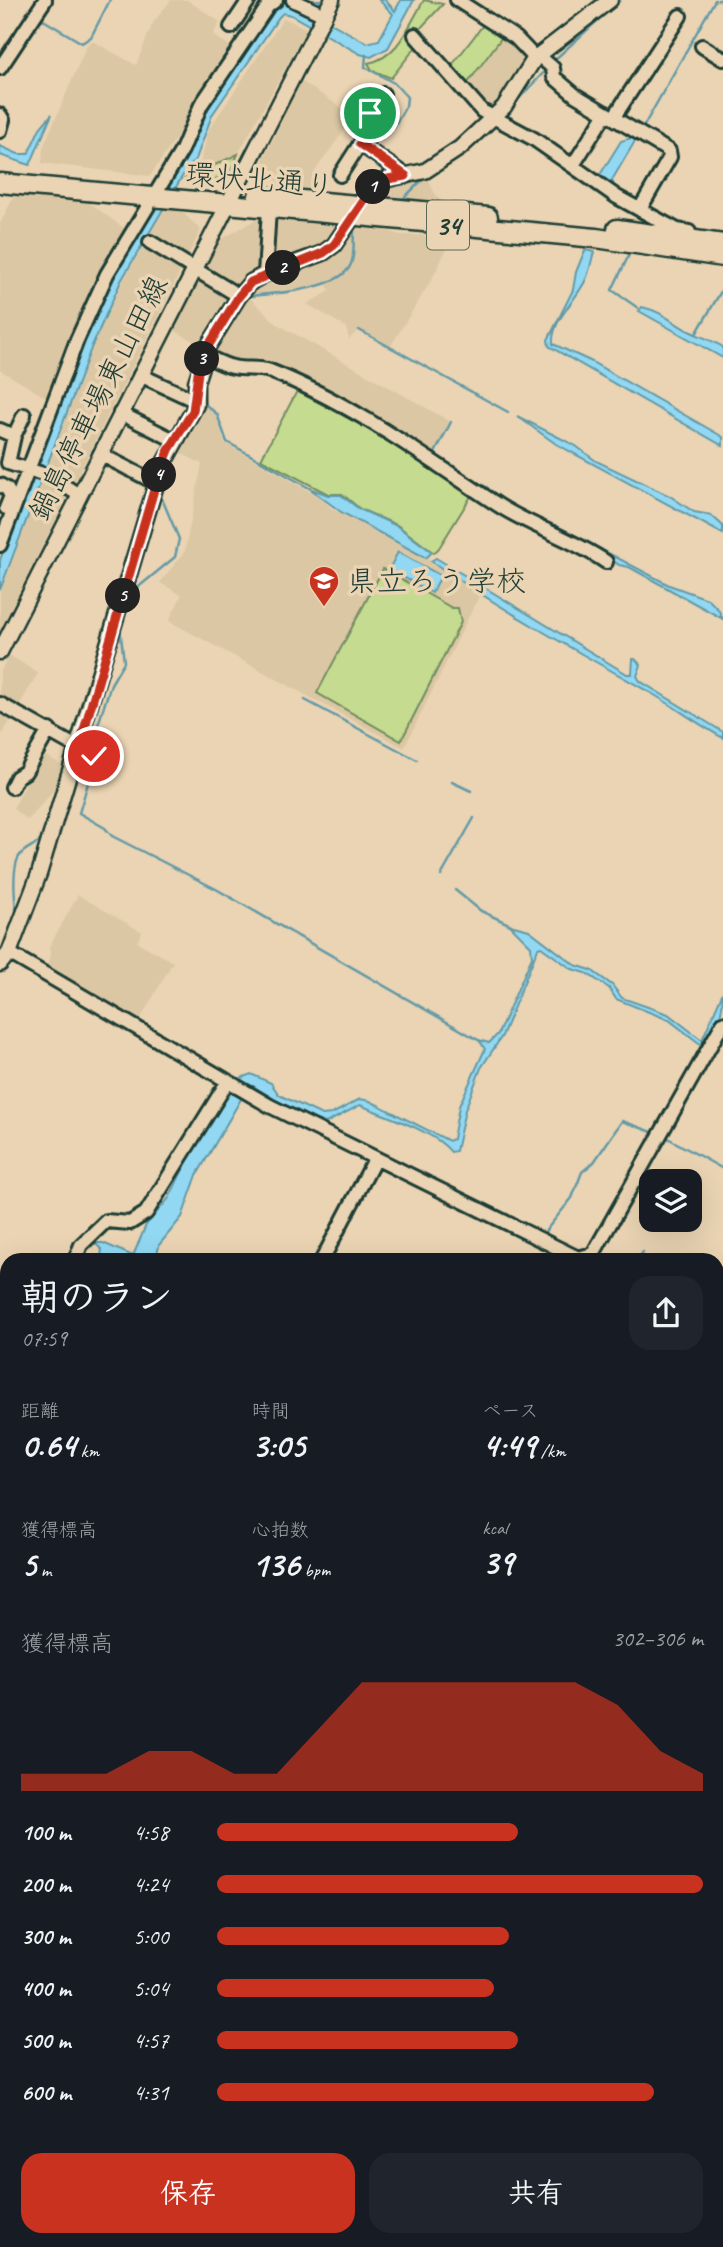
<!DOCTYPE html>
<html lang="ja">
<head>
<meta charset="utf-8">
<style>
  :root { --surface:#171b24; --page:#20242c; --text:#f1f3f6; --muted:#9ea1a6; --accent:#c8321e }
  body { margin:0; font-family:Caveat,"Klee One",sans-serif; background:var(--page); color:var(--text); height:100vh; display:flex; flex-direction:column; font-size:26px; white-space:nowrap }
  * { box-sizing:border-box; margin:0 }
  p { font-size:23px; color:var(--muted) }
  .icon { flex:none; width:38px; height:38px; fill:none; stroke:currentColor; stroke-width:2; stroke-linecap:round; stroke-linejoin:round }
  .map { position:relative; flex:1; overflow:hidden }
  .sheet { position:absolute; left:0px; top:1253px; width:724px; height:994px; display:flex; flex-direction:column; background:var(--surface); border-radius:21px 21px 0 0; box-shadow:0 7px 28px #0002 }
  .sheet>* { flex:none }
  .buttons { position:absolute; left:639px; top:1169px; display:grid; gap:14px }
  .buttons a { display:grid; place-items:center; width:63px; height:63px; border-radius:14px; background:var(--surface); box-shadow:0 7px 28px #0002; font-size:35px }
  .pin { position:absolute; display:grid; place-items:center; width:60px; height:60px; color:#fff; margin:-30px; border:4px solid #fff; border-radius:50%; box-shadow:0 2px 7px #0007 }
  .km { position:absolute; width:35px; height:35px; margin:-18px; border-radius:50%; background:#222; color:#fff; font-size:19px; line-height:35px; text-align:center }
  .round { display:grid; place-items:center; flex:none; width:74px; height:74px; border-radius:21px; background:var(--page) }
  .head { display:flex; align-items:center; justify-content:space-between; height:119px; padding:0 21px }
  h1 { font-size:38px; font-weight:600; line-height:52px }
  .metrics { display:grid; grid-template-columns:repeat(3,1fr); gap:10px; height:119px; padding:7px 21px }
  .metrics div { display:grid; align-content:center }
  .metrics b { font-size:35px; font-weight:600 }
  .metrics small { font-size:19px; font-weight:400 }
  .metrics p { font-size:19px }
  .chart { height:196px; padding:14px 21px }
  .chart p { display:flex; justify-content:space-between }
  .chart svg { width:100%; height:126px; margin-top:7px; fill:var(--accent); opacity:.7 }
  .button { display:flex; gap:14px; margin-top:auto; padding:14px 21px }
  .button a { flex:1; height:80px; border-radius:21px; background:var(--accent); color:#fff; font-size:28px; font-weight:600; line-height:80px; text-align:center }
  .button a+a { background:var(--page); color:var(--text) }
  ul { padding:0 21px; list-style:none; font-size:23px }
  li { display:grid; grid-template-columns:112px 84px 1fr; align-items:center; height:52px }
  li i { height:18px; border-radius:9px; background:var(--accent) }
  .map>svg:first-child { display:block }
</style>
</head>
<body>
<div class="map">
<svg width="723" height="2247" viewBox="0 0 723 2247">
  <rect width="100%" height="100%" fill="#ead4b3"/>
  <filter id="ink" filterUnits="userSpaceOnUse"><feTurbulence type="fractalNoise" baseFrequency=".0143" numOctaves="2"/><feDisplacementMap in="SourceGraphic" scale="14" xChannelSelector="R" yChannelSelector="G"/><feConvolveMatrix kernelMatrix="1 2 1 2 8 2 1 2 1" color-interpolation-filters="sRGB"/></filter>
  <g filter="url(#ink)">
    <path fill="#dbc7a3" d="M171,0H187L220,22L213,35L236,50L150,176L42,163L43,148L87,45L92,41L136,65L153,23Z
      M284,18L307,29L238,154L196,176L189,174L201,160L209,129Z
      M505,33L532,56L492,114L464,88Z
      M301,81L354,116L315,171L311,188L277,186L263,160Z
      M426,174L434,192L444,204L371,199L376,191L388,185Z
      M15,194L87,201L129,232L52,401L0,370V224Z
      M164,209L182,212L201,230L0,631V593L93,346L123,281Z
      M257,219L385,230L400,235L453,236L432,279L390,347L359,330L349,339L346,327L307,304L330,291L327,285L250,298L277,324L451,422L435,453L438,459L478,481L446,539L434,553L397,525L360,509L342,494H328L261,459L300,384L235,366L174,330L220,240Z
      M204,405L216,414L225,443L323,499L331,508L401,546L409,548L481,592L404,748L169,621L182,595L160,583L185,551L202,464L175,450Z
      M9,655L38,673L0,738V673Z
      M41,754L69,768L61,794L53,791L28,820L13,809Z
      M78,895L142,932L137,942L173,962L138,1023L46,968L51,956L49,947Z
      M723,1670V1792L718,1802V1679Z"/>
    <path fill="#c4db90" stroke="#728c62" stroke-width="2" d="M424,0L443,4L417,32L419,43L391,78L372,70L368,63C398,58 409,25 424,0Z
      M487,20L505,33L464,88L453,77V64Z
      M238,154L229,174L208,182L185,179Z
      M297,391L418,455L473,493L439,548L434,553L397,525L360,509L342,494H328L261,459Z
      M383,569L452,608H458L461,622L401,741L317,693Z"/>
    <path fill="#92d8f3" stroke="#649aa7" stroke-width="2" d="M280,0H289L304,11L311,0H320L313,13L367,43L379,40L393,14L379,0H385L395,11L401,0H414L388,48L371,57L360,54L291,15L283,13L279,17L212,115L196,159L183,175L121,281L92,346L0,590V560L82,341L111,275L204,109Z
      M52,114L30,165L0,155V146L18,154H28L40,128Z
      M638,136L612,180L616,192L598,178L621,141Z
      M585,250L594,252C591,261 590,271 586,279C577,300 551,320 553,344L590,361L723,437V446L549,346L548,340L573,290L576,272Z
      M642,307C663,312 670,321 687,330C699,336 712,340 723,347V358L639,311Z
      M517,416L576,446L596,461L670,496L694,512L711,515L723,526V534L556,444Z
      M309,488L328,495H341L359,509L397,526L432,552L426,558L341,512Z
      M591,544L669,585L708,599L718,609L723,619L629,567L619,565Z
      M398,552L441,576L432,593L389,569Z
      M436,558L627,674H632L633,659H635L641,665L637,676L640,681L723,732V738C698,724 675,707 651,693C576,651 500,609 431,561Z
      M510,925L529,930L575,965L591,970L612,985L622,998L668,1014L702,1040L723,992C723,1011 718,1033 703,1046L669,1020L616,999L609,988L586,973L572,969L541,947L538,948L502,1036L481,1068L465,1110L456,1151L451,1152C435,1131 385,1116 360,1105L326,1123L302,1116L253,1086L248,1087L197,1175L182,1217L159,1245L156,1260H111L101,1256L102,1250L95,1243H103L133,1256L146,1225L169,1198L192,1151L236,1080L251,1074L271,1083L279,1095L322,1115L332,1114L360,1099L370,1101L449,1141L453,1139L459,1106L485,1049L479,1040L489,1043L498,1034L532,957L531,946Z"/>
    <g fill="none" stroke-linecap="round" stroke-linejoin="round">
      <path stroke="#649aa7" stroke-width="2.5" d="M718,0H722
        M40,18L82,43L91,37L110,0
        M366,55L365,67L394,83L407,97L406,106L394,127
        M551,63L620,0
        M511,107L547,69
        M641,131L715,0
        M403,199L425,177
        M629,255L612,290L638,308
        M242,303L248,296C273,294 341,290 351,264C355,255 353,241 354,231
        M359,330L508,412
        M696,334L723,288
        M201,401L217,414L227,442L311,489
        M437,459L435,453L451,422
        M469,478L488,488
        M555,525L592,545
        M130,594L175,557L179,539L160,494
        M305,700L417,760
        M90,750L111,684L124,662L120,627
        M94,763L79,813L105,828L112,836L216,889L480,1041
        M77,770L87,756
        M452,782L471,791
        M441,876L474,818
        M455,890L481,911L511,925
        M17,917C15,902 10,863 22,853C29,846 37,845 44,837
        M666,1137L723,1169
        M543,1234L572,1198L582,1172L594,1162L622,1121L655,1133
        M637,1260L643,1252
        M718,1483L723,1486
        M5,1610L7,1605
        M0,1896L7,1899
        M718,2204L723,2207"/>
      <g stroke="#1f3d34" stroke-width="18">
        <path id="minor" d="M293,0L324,15
          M457,0L516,38L535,58
          M231,27L249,0
          M415,35L482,111L534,139L617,197L677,230L689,232
          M702,46L723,59
          M538,55L553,68L554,77L575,95L669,151L670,157L640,209
          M0,68L45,0
          M0,115L3,120L0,131
          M614,117L680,16
          M360,144L406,176
          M575,162L606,113
          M340,175L372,125L371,113L383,94
          M150,242L239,296
          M265,274L269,209
          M204,355C213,359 223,365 233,367C246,370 257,367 270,371C352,403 426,458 498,505C532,527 573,539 606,562
          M140,375L196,401
          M120,413L176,441
          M0,430L14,436L24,415
          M14,436L8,463L49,476L79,495
          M100,454L156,483
          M0,485L7,489L11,496L6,508
          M0,545L77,340L107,274L182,150L201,105L268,6L276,0
          M0,704L98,759
          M12,787L17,777L25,772L49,730
          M9,953L270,1106L578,1258L593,1254L723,1023
          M75,1260L81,1245L106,1221L130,1223L146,1213L228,1081
          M322,1260L375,1159
          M0,1285L7,1289
          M0,1352L7,1355
          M0,1530L7,1518
          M0,1564L7,1568
          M718,1571L723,1560
          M0,1633L7,1617
          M0,1692L7,1696
          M0,1849L7,1851
          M0,1936L7,1925
          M718,1938L723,1926
          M0,2039L7,2025
          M0,2052L7,2055
          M0,2081L7,2084
          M718,2105L723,2107
          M0,2151L7,2136
          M718,2151L723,2154
          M0,2213L2,2210
          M370,2240H372
          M597,2240L609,2247
          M54,2242L64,2247
          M436,2242L445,2247
          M164,2247L169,2240L181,2247
          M208,2247L212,2240
          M262,2247L266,2240
          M395,2247L399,2240
          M498,2247L501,2241L511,2247
          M684,2247L688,2241L685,2240"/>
      </g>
      <g stroke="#1f3d34" stroke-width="19">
        <path id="major" d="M0,652L332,0
          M0,964L9,953L39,874L161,468L196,405V382L207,348L239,296L251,282L265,274L323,253L334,245L373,187L388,179L425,171L460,148L504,107L535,58L610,0
          M0,1494L7,1498
          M718,1844L723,1846"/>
      </g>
      <g stroke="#1f3d34" stroke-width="23">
        <path id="highway" d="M0,183L596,238L723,257
          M258,196L488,217
          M617,229L723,244
          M718,1641L723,1631
          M718,1661L723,1652
          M408,2247L411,2240"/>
      </g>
      <use href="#minor" stroke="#ead4b3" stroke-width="12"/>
      <use href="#major" stroke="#ead4b3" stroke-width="14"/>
      <use href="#highway" stroke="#ead4b3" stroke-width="18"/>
      <g stroke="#1f3d34" stroke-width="5">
        <path id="rail" d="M0,1741L7,1745
          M0,1764L7,1768
          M718,2180L723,2183
          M718,2192L723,2195"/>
      </g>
      <use href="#rail" stroke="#ead4b3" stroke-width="2.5" stroke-dasharray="8" stroke-linecap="butt"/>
    </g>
  </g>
  <g fill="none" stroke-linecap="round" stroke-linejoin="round" filter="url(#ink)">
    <g stroke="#fff" stroke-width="14">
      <path id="route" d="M94,756L79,747L156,483L169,450L193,411L199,365L207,348L239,296L251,282L323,253L334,245L373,187L388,179L406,176L360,144L372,125L370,113"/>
    </g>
    <use href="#route" stroke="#c8321e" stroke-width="9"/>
  </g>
  <defs>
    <g id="school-pin" transform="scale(1.575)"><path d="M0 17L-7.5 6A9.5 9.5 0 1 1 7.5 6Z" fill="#c8321e" stroke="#ead4b3"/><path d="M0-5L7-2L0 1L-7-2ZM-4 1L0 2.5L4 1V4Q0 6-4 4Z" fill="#fff"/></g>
  </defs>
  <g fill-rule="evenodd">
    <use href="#school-pin" x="324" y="581"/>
  </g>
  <g text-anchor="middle" stroke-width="7" stroke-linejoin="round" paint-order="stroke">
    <rect fill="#ead4b3" stroke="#5c6a5a" stroke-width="2" x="427" y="200.5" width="42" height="49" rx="5"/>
    <g font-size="28" font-weight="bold" fill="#1f3d34">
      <text x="448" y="235">34</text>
    </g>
    <g font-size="30" fill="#1f3d34" stroke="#ead4b3">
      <text transform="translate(260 180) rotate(5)" y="10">環状北通り</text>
      <text transform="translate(98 398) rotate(-63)" y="10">鍋島停車場東山田線</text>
    </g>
    <g font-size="30" fill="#1f3d34" stroke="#ead4b3" text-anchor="start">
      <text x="347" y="591">県立ろう学校</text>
    </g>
  </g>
</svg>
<div class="buttons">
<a><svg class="icon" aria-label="layers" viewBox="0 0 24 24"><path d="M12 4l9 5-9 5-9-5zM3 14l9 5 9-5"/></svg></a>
</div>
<div class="pin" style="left:370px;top:113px;background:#1e9e55"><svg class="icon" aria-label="arrive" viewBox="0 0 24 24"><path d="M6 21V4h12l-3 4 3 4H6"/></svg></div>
<div class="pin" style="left:94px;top:756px;background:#d93025"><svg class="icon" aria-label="check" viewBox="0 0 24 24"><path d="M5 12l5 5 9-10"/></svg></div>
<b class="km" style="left:373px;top:187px">1</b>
<b class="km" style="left:283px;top:268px">2</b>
<b class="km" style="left:202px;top:359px">3</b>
<b class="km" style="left:159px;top:475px">4</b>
<b class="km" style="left:123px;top:596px">5</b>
<section class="sheet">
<div class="head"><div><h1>朝のラン</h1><p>07:59</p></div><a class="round"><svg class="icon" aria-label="share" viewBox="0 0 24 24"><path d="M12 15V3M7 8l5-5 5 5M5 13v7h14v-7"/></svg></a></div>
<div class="metrics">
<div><p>距離</p><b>0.64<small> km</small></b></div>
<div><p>時間</p><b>3:05</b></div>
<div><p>ペース</p><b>4:49<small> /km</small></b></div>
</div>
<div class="metrics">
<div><p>獲得標高</p><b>5<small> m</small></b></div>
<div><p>心拍数</p><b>136<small> bpm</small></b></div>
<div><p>kcal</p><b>39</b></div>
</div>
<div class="chart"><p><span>獲得標高</span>302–306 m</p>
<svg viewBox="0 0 160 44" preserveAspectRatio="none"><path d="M0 44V38L10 38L20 38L30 30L40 30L50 38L60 38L70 22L80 6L90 6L100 6L110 6L120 6L130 6L140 14L150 30L160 38V44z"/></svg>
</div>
<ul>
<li><b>100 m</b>4:58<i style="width:62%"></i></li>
<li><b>200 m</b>4:24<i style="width:100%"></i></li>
<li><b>300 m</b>5:00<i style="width:60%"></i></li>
<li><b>400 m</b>5:04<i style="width:57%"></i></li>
<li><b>500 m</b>4:57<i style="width:62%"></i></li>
<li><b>600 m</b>4:31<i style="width:90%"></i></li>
</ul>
<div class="button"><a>保存</a><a>共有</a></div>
</section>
</div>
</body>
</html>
